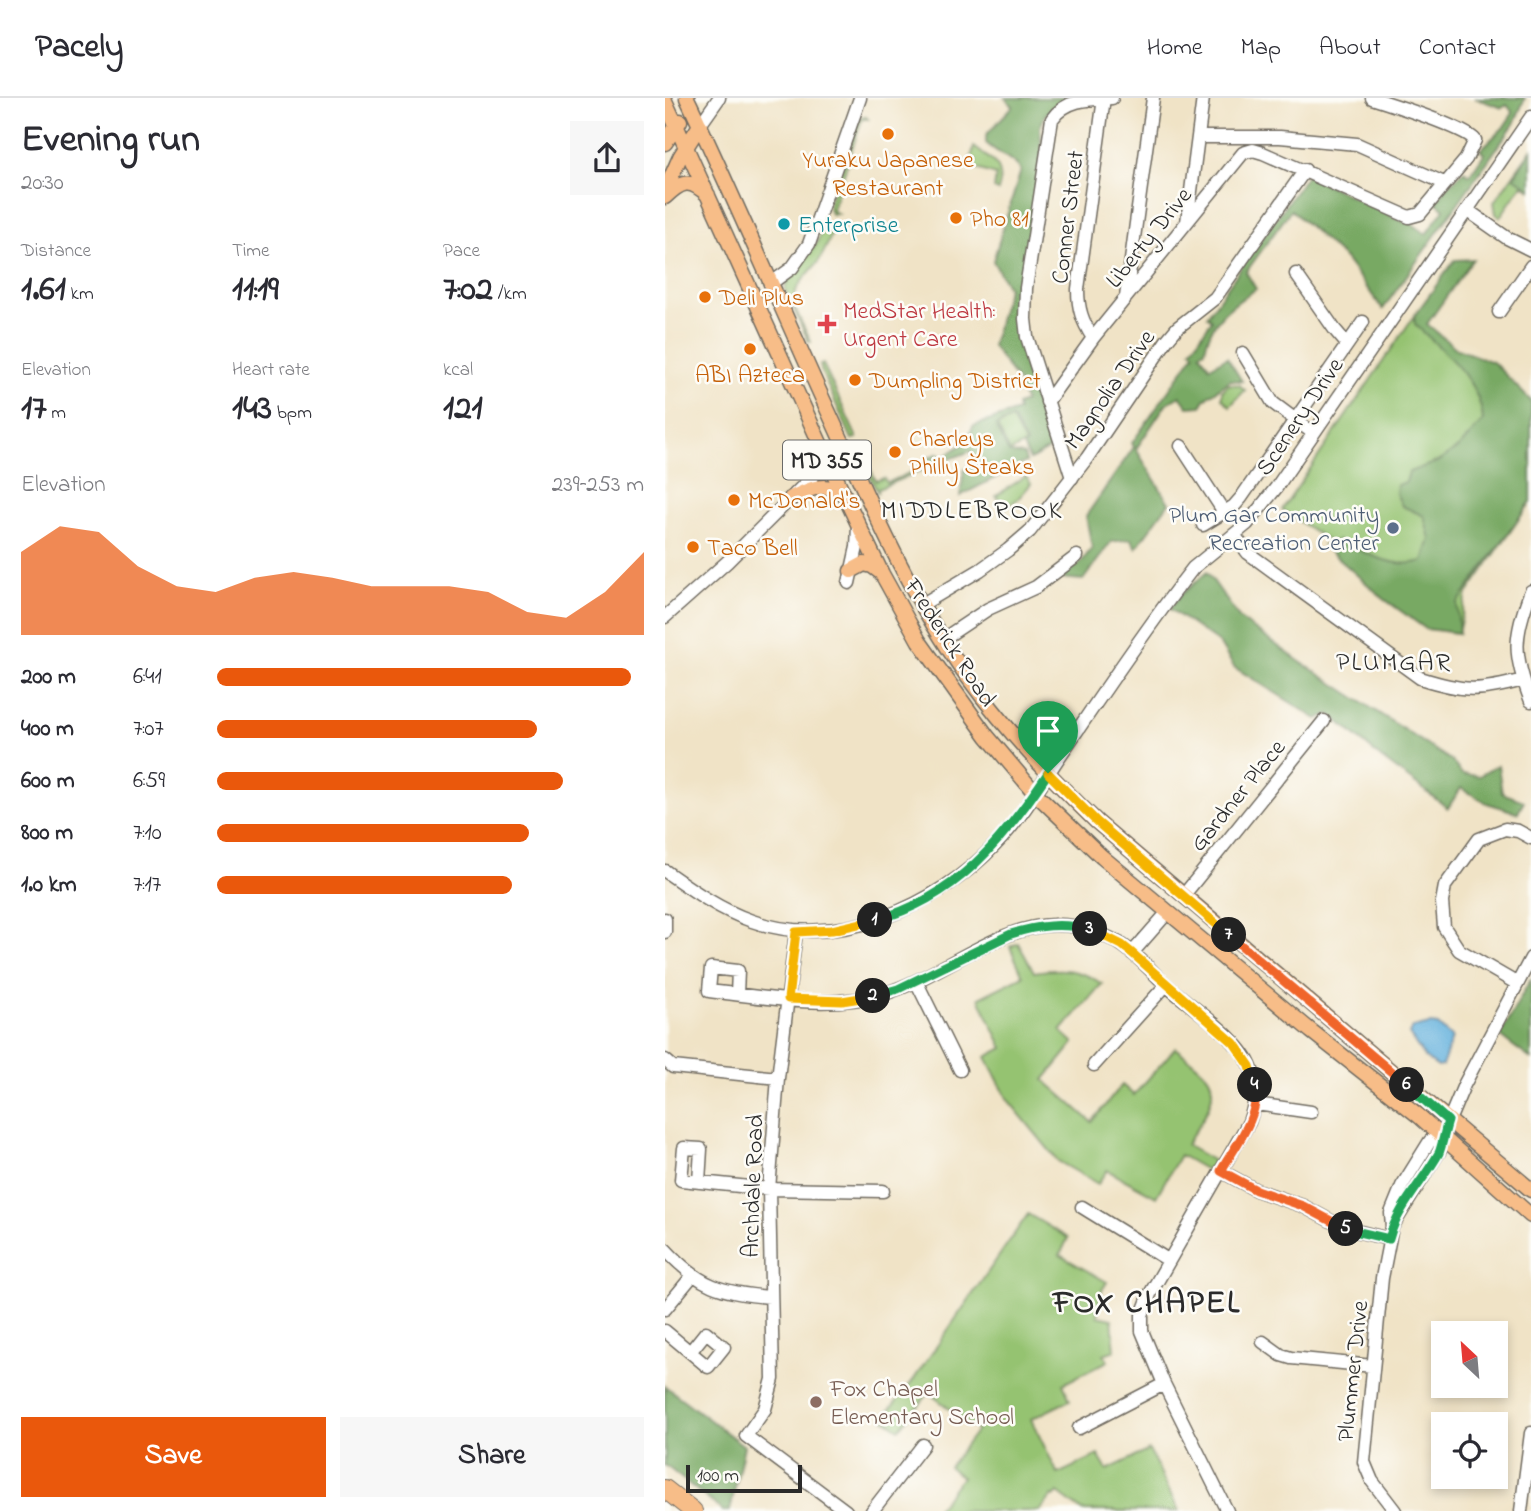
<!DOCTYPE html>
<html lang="en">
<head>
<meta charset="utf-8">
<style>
  :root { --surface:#fff; --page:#f7f7f7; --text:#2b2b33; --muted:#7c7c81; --line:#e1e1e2; --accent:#ea580c }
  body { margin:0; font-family:"Indie Flower",sans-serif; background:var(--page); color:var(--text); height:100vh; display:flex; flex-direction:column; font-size:26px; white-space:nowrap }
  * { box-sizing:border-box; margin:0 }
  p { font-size:23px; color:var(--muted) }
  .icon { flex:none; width:38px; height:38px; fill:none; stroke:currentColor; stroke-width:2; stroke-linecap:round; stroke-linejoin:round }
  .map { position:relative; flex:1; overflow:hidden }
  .side { display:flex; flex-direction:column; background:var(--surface); width:665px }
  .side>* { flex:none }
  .needle { width:46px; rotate:334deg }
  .fabs { position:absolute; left:766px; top:1223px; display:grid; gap:14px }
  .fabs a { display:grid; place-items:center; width:77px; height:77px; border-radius:0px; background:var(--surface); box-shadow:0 4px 10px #0003; font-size:35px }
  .scale { position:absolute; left:21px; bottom:18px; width:116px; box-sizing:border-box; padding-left:7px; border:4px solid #2b2b2b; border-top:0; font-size:19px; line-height:24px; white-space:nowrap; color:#2b2b2b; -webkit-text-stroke:5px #fdfcf7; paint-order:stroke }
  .pin { position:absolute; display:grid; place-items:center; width:60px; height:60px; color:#fff; margin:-72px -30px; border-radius:50% 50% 50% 0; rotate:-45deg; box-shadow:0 0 7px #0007 }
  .pin .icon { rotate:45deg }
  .km { position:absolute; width:35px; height:35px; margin:-18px; border-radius:50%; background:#222; color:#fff; font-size:19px; line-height:35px; text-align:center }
  .round { display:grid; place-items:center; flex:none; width:74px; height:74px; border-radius:0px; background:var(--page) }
  .overview { display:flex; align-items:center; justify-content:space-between; height:119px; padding:0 21px }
  h1 { font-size:38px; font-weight:700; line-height:52px }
  .metrics { display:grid; grid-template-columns:repeat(3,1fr); gap:10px; height:119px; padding:7px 21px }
  .metrics div { display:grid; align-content:center }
  .metrics b { font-size:35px; font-weight:700 }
  .metrics small { font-size:19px; font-weight:400 }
  .metrics p { font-size:19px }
  .chart { height:196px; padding:14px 21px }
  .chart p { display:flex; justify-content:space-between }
  .chart svg { width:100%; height:126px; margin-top:7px; fill:var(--accent); opacity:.7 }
  .action { display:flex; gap:14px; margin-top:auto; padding:14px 21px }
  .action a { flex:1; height:80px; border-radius:0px; background:var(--accent); color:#fff; font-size:28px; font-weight:700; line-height:80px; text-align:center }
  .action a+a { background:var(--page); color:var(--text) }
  ul { padding:0 21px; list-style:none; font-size:23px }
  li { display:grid; grid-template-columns:112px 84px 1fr; align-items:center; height:52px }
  li i { height:18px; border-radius:9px; background:var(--accent) }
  header { display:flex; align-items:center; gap:42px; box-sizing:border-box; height:98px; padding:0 35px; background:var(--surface); border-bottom:2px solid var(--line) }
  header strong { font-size:33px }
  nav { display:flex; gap:38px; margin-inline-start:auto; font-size:24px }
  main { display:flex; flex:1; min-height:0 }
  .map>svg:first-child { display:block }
</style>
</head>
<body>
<header>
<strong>Pacely</strong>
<nav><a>Home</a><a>Map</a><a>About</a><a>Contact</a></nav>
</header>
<main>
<section class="side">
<div class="overview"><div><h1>Evening run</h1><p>20:30</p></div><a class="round"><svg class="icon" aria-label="share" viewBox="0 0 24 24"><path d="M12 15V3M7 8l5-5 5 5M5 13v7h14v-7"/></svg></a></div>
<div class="metrics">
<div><p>Distance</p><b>1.61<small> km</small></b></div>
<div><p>Time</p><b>11:19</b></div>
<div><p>Pace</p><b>7:02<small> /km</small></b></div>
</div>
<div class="metrics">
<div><p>Elevation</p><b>17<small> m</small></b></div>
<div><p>Heart rate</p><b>143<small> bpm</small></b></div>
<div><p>kcal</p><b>121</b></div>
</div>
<div class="chart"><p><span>Elevation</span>239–253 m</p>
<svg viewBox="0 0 160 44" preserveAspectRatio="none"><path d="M0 44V15L10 6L20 8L30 20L40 27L50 29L60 24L70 22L80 24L90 27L100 27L110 27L120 29L130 36L140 38L150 29L160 15V44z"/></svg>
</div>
<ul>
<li><b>200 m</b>6:41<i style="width:97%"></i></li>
<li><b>400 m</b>7:07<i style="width:75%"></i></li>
<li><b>600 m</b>6:59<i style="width:81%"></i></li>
<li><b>800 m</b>7:10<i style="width:73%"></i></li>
<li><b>1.0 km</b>7:17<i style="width:69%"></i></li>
</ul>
<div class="action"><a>Save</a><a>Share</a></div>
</section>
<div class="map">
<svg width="866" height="1413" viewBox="0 0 866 1413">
  <rect width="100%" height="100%" fill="#fdfcf7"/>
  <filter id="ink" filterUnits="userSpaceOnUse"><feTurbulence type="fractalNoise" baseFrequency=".0143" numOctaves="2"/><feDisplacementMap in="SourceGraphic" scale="14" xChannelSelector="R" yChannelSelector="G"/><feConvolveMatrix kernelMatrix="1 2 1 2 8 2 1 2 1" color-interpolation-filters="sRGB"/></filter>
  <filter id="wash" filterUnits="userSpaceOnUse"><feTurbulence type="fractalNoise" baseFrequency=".00686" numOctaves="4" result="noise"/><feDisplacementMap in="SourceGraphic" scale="28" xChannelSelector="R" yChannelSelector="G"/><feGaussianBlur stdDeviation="1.57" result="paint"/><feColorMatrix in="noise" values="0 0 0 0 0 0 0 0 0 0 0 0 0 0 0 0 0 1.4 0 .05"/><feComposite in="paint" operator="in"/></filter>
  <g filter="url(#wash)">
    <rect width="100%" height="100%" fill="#f0e3c6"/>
    <path fill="#95c371" stroke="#60774e" stroke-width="2" d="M200,18L203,21H197L167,112L173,116H166L163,107L194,20Z
      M309,49C328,64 341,67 333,93L329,91L331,77L309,70L311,62L306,60Z
      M866,52V92L857,87L835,119L831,116L829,104Z
      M164,125L169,130C165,141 161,151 155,161C148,173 128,187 129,203C130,216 141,232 146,244H144L120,192C121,175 143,159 152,145C156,137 155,130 164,125Z
      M749,218L750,225L866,311V404L802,496L793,535L760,530L729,487L617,412Z
      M158,266L192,340L187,341L183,332L157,275L155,267Z
      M564,286L574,287L580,292L565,308L557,300V293Z
      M347,321L360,346L345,354L332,328Z
      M204,352L199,358L211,383L219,380L222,385L262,367L260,361L265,359L269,367L213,391V395L194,358Z
      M361,378L366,386L353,401L340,410L331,398Z
      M353,845L369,874C395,870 415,870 437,886L396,933L409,945L379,982L427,1024L457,987L469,997L510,950C519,957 539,971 544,980C556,1002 531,1030 521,1047L549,1063L543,1073L515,1057L491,1099L442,1072L433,1086L393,1063L343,1002L321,959L338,950L314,900L358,878L345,849Z
      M363,1116L403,1140L395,1157L442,1184L437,1192L432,1218L447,1221L450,1252L439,1256L443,1263L398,1286L405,1302L366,1321L393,1376L433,1357L442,1372L484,1352L514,1413H417L393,1395L389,1399L387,1398L375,1413H270L297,1379L284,1369L312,1332L264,1295L234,1331L218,1320L249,1281Z"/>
    <path fill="#78a963" stroke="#526a47" stroke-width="2" d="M340,0H403L389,8L380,17L375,29L377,54L359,182L353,181L350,204L355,205C354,233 361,257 369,284L366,288L385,351L365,362L358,348L361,346L347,320L331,328L344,355L359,357L361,364L295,398L299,372L310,363L306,353L269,367L265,359L274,355L277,359C292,351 302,345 308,328L353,313L352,307L360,304L354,285L327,248L343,190L328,163L356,72C346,59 334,57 321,45V37L348,8Z
      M810,0H860L849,26L718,211L680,161L626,112L581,174L591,191C567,207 545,221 540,252L535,255L545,269L562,259L577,283L565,282C555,292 542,295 536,308L523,309L515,298L501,306L471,351L504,405L471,450L466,441L446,444L418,482L394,480L414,467L427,450L421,418L469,349L467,345L530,255L526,252L547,222L542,218L642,77L741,125H746L761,136L779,111L771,104L782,89L799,73L805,77L819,56L815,52L838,30L848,15L842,7L837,10Z
      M866,52V91L849,79Z
      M808,161L762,226L792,251L828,264L866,303V403L792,506L794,535L761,531L719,501L658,447L673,442C699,454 729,472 758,463L765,441L759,418L737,408L731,395L732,387L741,384L744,374L774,363L794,349L818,323C816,282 778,254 750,226L749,218L790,162Z
      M542,474L575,521L634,563L787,663L797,676L814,678L833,667L837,695L859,703L853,715L822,705L796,690L783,710L716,660L665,616L652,621L569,569L554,545L505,511L516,497Z
      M866,880V961L835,938Z
      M0,1288L79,1348L65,1413H58L0,1367Z"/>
    <path fill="#64b1dd" stroke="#486e84" stroke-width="2" d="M765,926L773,927L787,940L777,968L773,969L760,960L744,936L747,930Z"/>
  </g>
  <g filter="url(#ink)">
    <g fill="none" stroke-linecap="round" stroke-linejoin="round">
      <g stroke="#706b61" stroke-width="15">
        <path id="minor" d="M35,27L54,0
          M533,39H615L692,46L779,85
          M802,112L842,140L866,152
          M522,124L538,0
          M631,176L670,232L682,246
          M105,186L127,170L144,146L195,0
          M461,199L488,0
          M834,214L866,168
          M428,240C417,223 413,211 413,191L439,0
          M578,255L608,305L648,335
          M382,304L428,240L578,55L588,52L598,55L744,119L755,116L801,61L810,42C800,30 726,6 707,0
          M516,348L559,414
          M407,380L362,239L360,221L361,190L387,21C401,1 424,1 447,0
          M538,427L569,408L576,400L698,224
          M569,437L583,455L755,580C799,594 814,594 858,582
          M184,485L192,449L193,428
          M866,493C848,539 848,557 866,603
          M256,507L315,472L343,452L365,433L422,360L502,242L512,230L550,200L640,72
          M0,519L62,464L163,363L182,354
          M278,541L323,511L371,489L412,458
          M0,773C27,792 55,812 87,823C173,853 271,809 331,746C358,719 377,683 399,652C438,595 476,538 518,483L528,470L582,426L611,390L866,19
          M518,798L659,623
          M0,821V834
          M131,834L113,980L104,1091L108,1281L100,1311L81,1338L181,1413
          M467,855L503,814
          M251,883L295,972
          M851,885L794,852L779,829L777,804L780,788L814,741L840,731L853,733L866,740
          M72,896L73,873L46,870L44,893C100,899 162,912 218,896C274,880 330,828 389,827C412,826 433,833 454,845C472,856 486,873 501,887C525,908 573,939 585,967C594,987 591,1004 584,1024L485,1196L477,1217V1233L499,1286L562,1413
          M0,962L8,969L113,980
          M429,967L501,887
          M591,1006L646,1014
          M556,1073L591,1092L638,1108L679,1130L724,1141
          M34,1084L36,1051L19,1050L16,1082L104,1091L218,1093
          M417,1109L503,1162
          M727,1129L726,1115L737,1088L765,1043L777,1039
          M0,1151C34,1188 56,1195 105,1199
          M0,1211L28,1177
          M0,1233L43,1269L59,1249L41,1234L25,1254
          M598,1244L616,1257L626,1260L708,1268
          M414,1330L499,1286
          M207,1413L258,1347
          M730,1413L707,1383L699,1364L717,1180L727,1129L775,1052L777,1039L799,987L866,860
          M856,1413L866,1335"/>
      </g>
      <g stroke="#706b61" stroke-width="17">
        <path id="major" d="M22,0C75,112 123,226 175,339C212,421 249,504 302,578C340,631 385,679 432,724L866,1092
          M0,3L163,363L217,476L254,543L322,638L370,695L437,759L646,933L754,1018L866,1118
          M0,45L15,23
          M0,93L15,59L35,27
          M0,99C17,83 24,80 43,97
          M126,400C145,391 158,383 178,395
          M186,473L199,466L207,468L215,474"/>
      </g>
      <g stroke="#706b61" stroke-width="20">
        <path id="highway" d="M0,1391L28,1413"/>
      </g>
      <use href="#minor" stroke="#fff" stroke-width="12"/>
      <use href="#major" stroke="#f7bd88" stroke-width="14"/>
      <use href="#highway" stroke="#f7bd88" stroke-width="18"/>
    </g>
  </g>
  <g fill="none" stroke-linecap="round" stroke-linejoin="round" filter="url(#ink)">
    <g stroke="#fff" stroke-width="14">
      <path id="split-1" d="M210,822C291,801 339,741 383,675"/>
    </g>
    <g stroke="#fff" stroke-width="14">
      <path id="split-2" d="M208,898L177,903L123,901L131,834L167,832L210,822"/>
    </g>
    <g stroke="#fff" stroke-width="14">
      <path id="split-3" d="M208,898L233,891L346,836C374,827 396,825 425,831"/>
    </g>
    <g stroke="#fff" stroke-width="14">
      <path id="split-4" d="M425,831L457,847L467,855L569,945L585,968L590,987"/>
    </g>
    <g stroke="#fff" stroke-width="14">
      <path id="split-5" d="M590,987C596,1017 570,1048 556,1073L591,1092L638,1108L681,1131"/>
    </g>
    <g stroke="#fff" stroke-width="14">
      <path id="split-6" d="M681,1131L724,1141C733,1108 758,1084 774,1055C777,1048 780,1032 783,1023L742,987"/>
    </g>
    <g stroke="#fff" stroke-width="14">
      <path id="split-7" d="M564,837L742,987"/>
    </g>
    <g stroke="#fff" stroke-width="14">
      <path id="split-8" d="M383,675L432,724L564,837"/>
    </g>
    <use href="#split-1" stroke="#22a559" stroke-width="9"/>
    <use href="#split-2" stroke="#f5b400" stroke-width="9"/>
    <use href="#split-3" stroke="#22a559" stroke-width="9"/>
    <use href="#split-4" stroke="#f5b400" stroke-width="9"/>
    <use href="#split-5" stroke="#f0652b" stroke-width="9"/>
    <use href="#split-6" stroke="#22a559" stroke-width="9"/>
    <use href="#split-7" stroke="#f0652b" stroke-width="9"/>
    <use href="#split-8" stroke="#f5b400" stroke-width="9"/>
  </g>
  <g fill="#e8710a" stroke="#fdfcf7" stroke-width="2.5">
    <circle cx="223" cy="36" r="7"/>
    <circle cx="291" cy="120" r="7"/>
    <circle cx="40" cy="199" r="7"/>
    <circle cx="85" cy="251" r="7"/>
    <circle cx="190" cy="282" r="7"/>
    <circle cx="230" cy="354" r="7"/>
    <circle cx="69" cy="402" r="7"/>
    <circle cx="28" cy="449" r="7"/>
  </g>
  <circle fill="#0f9aa8" stroke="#fdfcf7" stroke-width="2.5" cx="119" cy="126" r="7"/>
  <path fill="#e0444e" stroke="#fdfcf7" stroke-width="2.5" d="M158.5 215.5h7v7h7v7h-7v7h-7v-7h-7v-7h7z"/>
  <circle fill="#5c6f8a" stroke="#fdfcf7" stroke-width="2.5" cx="728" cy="430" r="7"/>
  <circle fill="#8d6e63" stroke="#fdfcf7" stroke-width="2.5" cx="151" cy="1304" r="7"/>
  <g text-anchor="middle" stroke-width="5" stroke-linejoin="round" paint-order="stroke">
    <rect fill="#fdfcf7" stroke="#6a6a68" stroke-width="2" x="118" y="342.5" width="88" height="39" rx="5"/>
    <g font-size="23" font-weight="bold" fill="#2b2b2b">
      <text x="162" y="370">MD 355</text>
    </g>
    <g font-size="24" fill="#c56008" stroke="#fdfcf7" text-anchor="start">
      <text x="223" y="69" text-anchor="middle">Yuraku Japanese<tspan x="223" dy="28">Restaurant</tspan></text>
      <text x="305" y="128">Pho 81</text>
      <text x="54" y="207">Deli Plus</text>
      <text x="85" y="284" text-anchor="middle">ABI Azteca</text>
      <text x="204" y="290">Dumpling District</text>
      <text x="244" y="348">Charleys<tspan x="244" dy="28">Philly Steaks</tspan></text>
      <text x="83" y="410">McDonald's</text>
      <text x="42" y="457">Taco Bell</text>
    </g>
    <g font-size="24" fill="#2b2b2b" stroke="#fdfcf7">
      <text transform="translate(402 119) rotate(-83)" y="8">Conner Street</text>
      <text transform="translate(483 139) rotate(-51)" y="8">Liberty Drive</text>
      <text transform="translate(444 291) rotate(-55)" y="8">Magnolia Drive</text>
      <text transform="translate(634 318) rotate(-56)" y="8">Scenery Drive</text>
      <text transform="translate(286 544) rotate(57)" y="8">Frederick Road</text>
      <text transform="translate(572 697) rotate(-51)" y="8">Gardner Place</text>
      <text transform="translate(87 1088) rotate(-88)" y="8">Archdale Road</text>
      <text transform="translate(687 1273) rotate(-84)" y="8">Plummer Drive</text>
    </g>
    <g font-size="24" fill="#0d838f" stroke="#fdfcf7" text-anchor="start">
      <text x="133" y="134">Enterprise</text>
    </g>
    <g font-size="24" fill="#be3a42" stroke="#fdfcf7" text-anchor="start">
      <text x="178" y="220">MedStar Health:<tspan x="178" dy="28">Urgent Care</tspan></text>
    </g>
    <g font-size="24" fill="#4e5e75" stroke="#fdfcf7" text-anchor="end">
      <text x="714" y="424">Plum Gar Community<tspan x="714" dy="28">Recreation Center</tspan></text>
    </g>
    <g font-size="24" fill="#785e54" stroke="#fdfcf7" text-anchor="start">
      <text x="165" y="1298">Fox Chapel<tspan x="165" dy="28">Elementary School</tspan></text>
    </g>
    <g font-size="26" letter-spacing="2" fill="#2b2b2b" stroke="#fdfcf7">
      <text x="307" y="420">MIDDLEBROOK</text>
      <text x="729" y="572">PLUMGAR</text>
    </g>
    <g font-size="32" font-weight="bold" letter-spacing="2" fill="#2b2b2b" stroke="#fdfcf7">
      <text x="482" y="1214">FOX CHAPEL</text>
    </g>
  </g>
</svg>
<div class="fabs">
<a><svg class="needle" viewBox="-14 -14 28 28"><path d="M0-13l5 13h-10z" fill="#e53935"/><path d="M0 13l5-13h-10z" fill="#7c7c81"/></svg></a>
<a><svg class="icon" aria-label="locate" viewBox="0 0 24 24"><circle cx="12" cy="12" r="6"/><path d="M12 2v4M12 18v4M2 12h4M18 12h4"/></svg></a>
</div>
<div class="scale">100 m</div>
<div class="pin" style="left:383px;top:675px;background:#1e9e55"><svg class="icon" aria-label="arrive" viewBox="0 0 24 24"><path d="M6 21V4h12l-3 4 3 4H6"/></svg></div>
<b class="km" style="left:210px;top:822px">1</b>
<b class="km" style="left:208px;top:898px">2</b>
<b class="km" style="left:425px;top:831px">3</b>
<b class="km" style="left:590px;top:987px">4</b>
<b class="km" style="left:681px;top:1131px">5</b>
<b class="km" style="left:742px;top:987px">6</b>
<b class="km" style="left:564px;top:837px">7</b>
</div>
</main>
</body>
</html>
